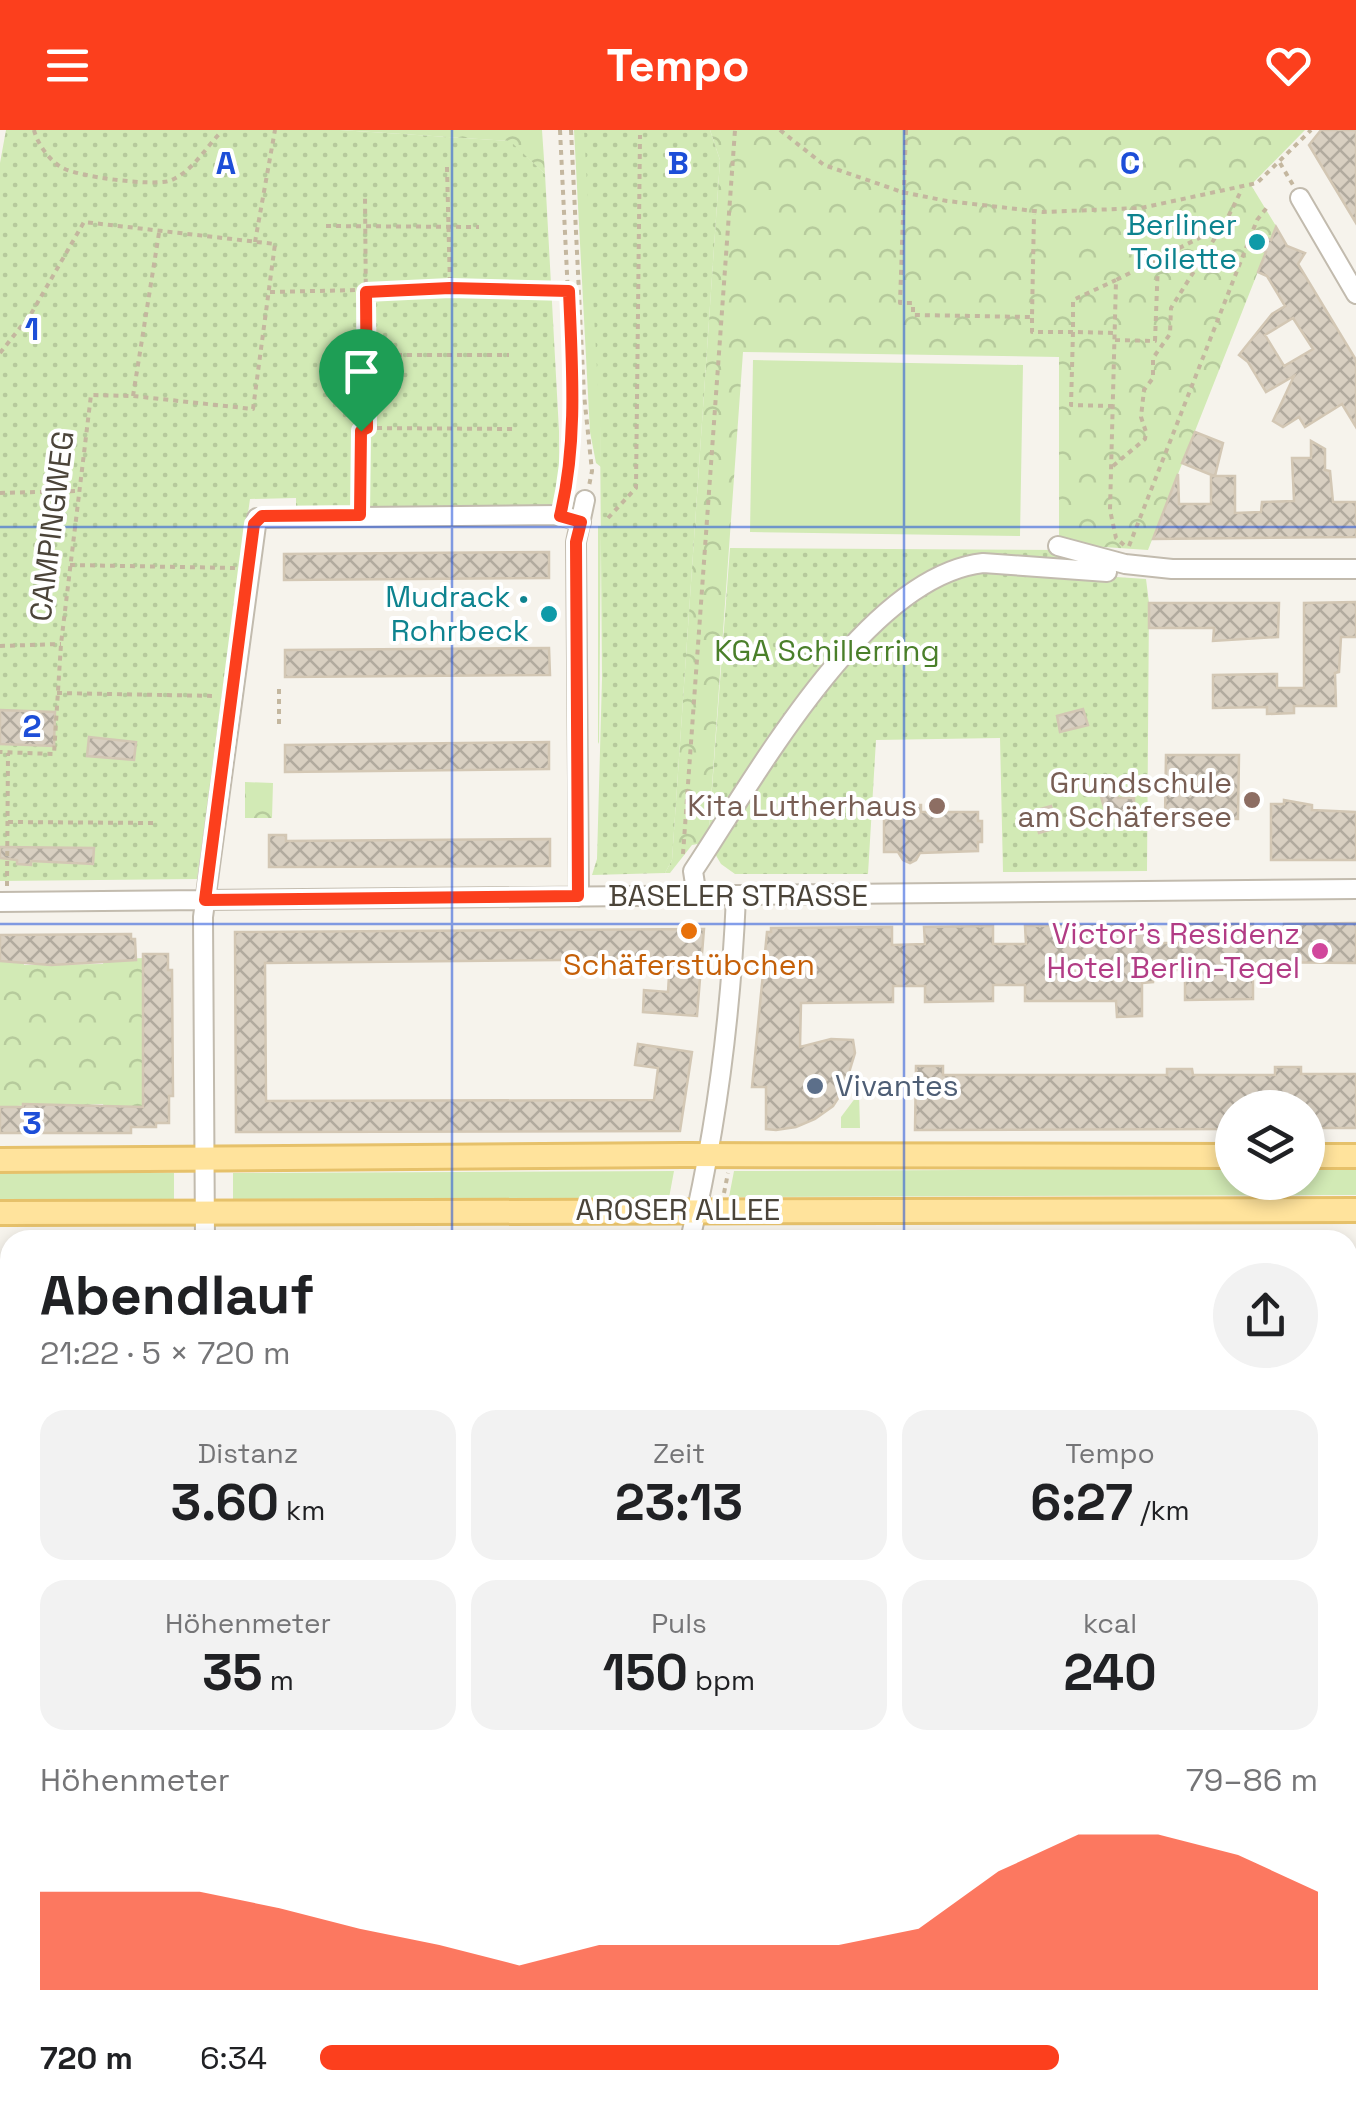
<!DOCTYPE html>
<html lang="de">
<head>
<meta charset="utf-8">
<style>
  :root { --surface:#fff; --page:#f2f2f2; --text:#202124; --muted:#757577; --accent:#fc3f1d }
  body { margin:0; font-family:"Space Grotesk",sans-serif; background:var(--page); color:var(--text); height:100vh; display:flex; flex-direction:column; font-size:38px; white-space:nowrap }
  * { box-sizing:border-box; margin:0 }
  p { font-size:32px; color:var(--muted) }
  .icon { flex:none; width:55px; height:55px; fill:none; stroke:currentColor; stroke-width:2; stroke-linecap:round; stroke-linejoin:round }
  .map { position:relative; flex:1; overflow:hidden }
  .panel { position:absolute; left:0px; top:1100px; width:1358px; height:888px; display:flex; flex-direction:column; background:var(--surface); border-radius:30px 30px 0 0; box-shadow:0 5px 15px #0003 }
  .panel>* { flex:none }
  .buttons { position:absolute; left:1215px; top:960px; display:grid; gap:20px }
  .buttons a { display:grid; place-items:center; width:110px; height:110px; border-radius:50%; background:var(--surface); box-shadow:0 5px 15px #0003; font-size:50px }
  .pin { position:absolute; display:grid; place-items:center; width:85px; height:85px; color:#fff; margin:-102px -42px; border-radius:50% 50% 50% 0; rotate:-45deg; box-shadow:0 0 10px #0007 }
  .pin .icon { rotate:45deg }
  .round { display:grid; place-items:center; flex:none; width:105px; height:105px; border-radius:52px; background:var(--page) }
  .overview { display:flex; align-items:center; justify-content:space-between; height:170px; padding:0 40px }
  h1 { font-size:55px; font-weight:800; line-height:75px }
  .metrics { display:grid; grid-template-columns:repeat(3,1fr); gap:15px; height:170px; padding:10px 40px }
  .metrics div { display:grid; align-content:center; border-radius:25px; background:var(--page); text-align:center }
  .metrics b { font-size:50px; font-weight:800 }
  .metrics small { font-size:28px; font-weight:400 }
  .metrics p { font-size:28px }
  .chart { height:280px; padding:20px 40px }
  .chart p { display:flex; justify-content:space-between }
  .chart svg { width:100%; height:180px; margin-top:10px; fill:var(--accent); opacity:.7 }
  ul { padding:0 40px; list-style:none; font-size:32px }
  li { display:grid; grid-template-columns:160px 120px 1fr; align-items:center; height:75px }
  li i { height:25px; border-radius:12px; background:var(--accent) }
  header { display:flex; justify-content:space-between; align-items:center; height:130px; padding:0 40px; background:var(--accent); color:#fff; font-size:45px; font-weight:800 }
  .map>svg:first-child { display:block }
</style>
</head>
<body>
<header><svg class="icon" aria-label="menu" viewBox="0 0 24 24"><path d="M4 6h16M4 12h16M4 18h16"/></svg>Tempo<svg class="icon" aria-label="heart" viewBox="0 0 24 24"><path d="M12 20l-8-8c-3-5 5-10 8-4 3-6 11-1 8 4z"/></svg></header>
<div class="map">
<svg width="1356" height="1986" viewBox="0 0 1356 1986">
  <defs>
    <pattern id="forest-crowns" width="20" height="18" patternUnits="userSpaceOnUse" patternTransform="scale(2.5)"><rect width="20" height="18" fill="#d2eab5"/><path d="M2 6a3 3 0 1 1 6 0M12 15a3 3 0 1 1 6 0" fill="none" stroke="#b6ca9c"/></pattern>
    <pattern id="cemetery-stones" width="16" height="16" patternUnits="userSpaceOnUse" patternTransform="scale(2.5)"><rect width="16" height="16" fill="#d2eab5"/><path d="M2 7V4a2 2 0 0 1 4 0v3zM10 15v-3a2 2 0 0 1 4 0v3z" fill="#b6ca9c"/></pattern>
    <pattern id="garden-dots" width="8" height="8" patternUnits="userSpaceOnUse" patternTransform="scale(2.5)"><rect width="8" height="8" fill="#d2eab5"/><path d="M2 2h.1M6 6h.1" fill="none" stroke="#b6ca9c" stroke-width="1.8" stroke-linecap="round"/></pattern>
    <pattern id="building-cross-hatch" width="8" height="8" patternUnits="userSpaceOnUse" patternTransform="scale(2.5)"><rect width="8" height="8" fill="#d8cfc1"/><path d="M0 0l8 8M0 8l8-8" fill="none" stroke="#b1aa9e"/></pattern>
  </defs>
  <rect width="100%" height="100%" fill="#f6f3ec"/>
  <path fill="#d2eab5" d="M574,0H650L600,295L601,337L596,333L590,302Z
    M753,230L1023,235L1020,406L750,402Z
    M598,396H601L599,614L598,612Z
    M859,963L860,998H841V987Z
    M1232,1039V1052H1308V1039H1356V1065L729,1067L734,1041Z
    M674,1041L669,1068L233,1069V1043Z
    M0,1043H174V1069L0,1070Z"/>
  <path fill="url(#forest-crowns)" d="M340,0H542L545,44L509,11Z
    M710,0H1305L1251,55L1276,96L1148,420L1059,414V227L743,222L708,712L692,715L670,743H665L672,730L720,30Z
    M245,652L273,653L272,688H245Z
    M143,828V977H104L103,974L51,977L50,974L0,977V831H23L24,835L103,834L104,830Z
    M10,1759V1825L0,1844V1778Z
    M0,1853L10,1859V1978H13L0,1986Z"/>
  <path fill="url(#cemetery-stones)" d="M1356,1375V1741H1348V1407Z
    M453,1978H1050L1044,1986H466Z"/>
  <path fill="url(#garden-dots)" d="M6,0H340L510,11L545,44L559,301V376L296,379V368L250,369L197,749L0,751V33Z
    M584,0H710L720,30L672,730L665,743L592,745L597,729L602,549L600,295Z
    M730,418L1058,420L1057,443L1146,449L1149,473L1147,741L1003,742L1000,608L876,610L868,744H735L721,734L708,712Z
    M1136,1978H1199L1206,1986H1130Z"/>
  <g fill="none" stroke-linecap="round" stroke-linejoin="round">
    <path stroke="#a9d4f2" stroke-width="5" d="M0,1977L10,1971"/>
  </g>
  <path fill="url(#building-cross-hatch)" stroke="#d3c7b4" stroke-width="2.5" fill-rule="evenodd" d="M1321,0H1356V93L1309,15Z
    M1276,97L1287,116L1305,123L1298,134L1356,230V297L1342,274L1305,297L1299,287L1283,297L1273,291L1294,246L1266,262L1248,232L1239,225L1272,184L1285,176L1267,146L1258,142L1266,122L1252,117L1257,104L1271,110ZM1293,188L1313,219L1284,236L1265,205Z
    M1195,302L1223,313L1215,346H1235V383L1261,382L1262,372L1294,371L1292,328H1311V311L1325,319V340L1330,341L1333,372H1356V407L1153,409L1178,344L1179,374H1211V346H1214L1182,333Z
    M549,422V448L284,450V424Z
    M1356,472V507H1341L1339,542L1335,543L1336,576H1294V583L1267,584V577L1213,578V545L1277,544V558H1304V473Z
    M1149,473H1279L1278,507L1213,511L1214,498H1149Z
    M549,518L550,545L285,547V520Z
    M1083,579L1088,595L1060,602L1057,586Z
    M0,580L55,582L54,616L0,614Z
    M89,607L136,612L134,630L87,626Z
    M549,612V639L285,642V615Z
    M1166,625H1239L1238,689L1165,688Z
    M1110,645L1118,668H1134V684H1106L1096,649Z
    M1284,670L1312,675V680L1356,682V730H1271V674H1284Z
    M907,675H921V682H978V691H982V712H978V721L920,723L916,730L910,733L903,730L898,722H884V682H907Z
    M1051,676L1057,698L1039,703L1033,681Z
    M269,705H286V711L550,709V736L269,737Z
    M0,717L94,718L93,734L31,731V735L17,734V730L0,728Z
    M1356,793V833L1253,832V869L1185,870V840H1153V852L1142,853V886L1117,887L1116,871H1025V855H993V871L925,872V856H893V872L801,873L800,917L831,909L853,910L855,923L844,959L833,976L815,989L796,997L776,1000L766,999V957H752L767,802H771V798L892,797V815L925,814L924,797L993,796V814H1026L1025,796L1153,795V813H1186L1185,794H1253V811H1284V794Z
    M704,799L697,886L643,882L644,860L668,862L670,829L265,833L266,971L654,970L658,938L635,935L638,914L692,922L680,1001L236,1002L235,802Z
    M131,804V809H135L136,830L51,835L0,831V805Z
    M143,824H168V840H172L173,966H169V993H156V997H131V1003H0V977H23V974L143,977Z
    M916,936H943V945H1167V939H1192L1193,945H1275V937H1301V944H1356V998H1308V978H1232V999L915,1000Z"/>
  <g fill="none" stroke-linecap="round" stroke-linejoin="round">
    <g stroke="#c2bbae" stroke-width="22">
      <path id="minor" d="M1300,68L1356,164
        M1058,416L1125,434L1172,439H1356
        M579,767L576,412L585,370
        M697,767L693,741C754,650 865,446 983,433L1107,442
        M0,772L1356,759
        M205,1110L203,787L257,388L560,385L581,392
        M690,1110C717,997 731,883 736,767
        M1348,1272L1356,1241
        M0,1347H10
        M0,1578L10,1583
        M1232,1978L1238,1986
        M1086,1986L1092,1978"/>
    </g>
    <g stroke="#e6c16a" stroke-width="28">
      <path id="major" d="M1308,1026H1356
        M0,1030L683,1025L1232,1026
        M0,1083L1356,1080"/>
    </g>
    <path stroke="#c4b79f" stroke-width="4" stroke-dasharray="5 5" stroke-linecap="butt" d="M34,0C37,13 49,30 61,37C77,47 151,56 169,51C190,44 205,19 220,3
      M560,0L573,267L564,371
      M571,0L584,265L592,341L589,356
      M780,0L824,35L902,62L947,71L1043,82L1141,78L1257,53L1311,0
      M906,0L900,173H913V185L1032,187L1034,84
      M1280,33L1293,55
      M447,37L450,158
      M326,96L479,97
      M255,112L275,0
      M270,162L450,158L569,161
      M1032,188V202H1073V170L1116,150
      M1115,210L1155,211L1158,131
      M0,223L31,184L84,92L275,114L253,279L133,266L91,265L61,514L54,624L0,622
      M367,225H509
      M133,266L159,103
      M1113,276L1071,275L1073,202L1114,203
      M367,298L512,299
      M1113,336L1145,309L1146,302L1141,287L1144,260L1153,248V228L1170,204L1171,178L1223,95
      M0,363L77,361
      M360,370L361,301L367,298L365,66
      M608,388L636,358L640,5
      M1124,415L1116,408L1110,380L1116,150L1211,102L1226,91L1242,59
      M1129,416L1257,90L1269,75
      M70,435L235,438
      M0,516L61,514
      M279,559V596
      M57,563L217,566
      M8,692L154,693
      M683,724L735,0
      M7,756L8,623
      M724,1063L728,1043
      M1348,1172L1356,1140
      M1348,1360L1356,1328
      M1348,1456H1356
      M0,1617L10,1619
      M1348,1756H1356
      M0,1792L10,1772
      M1348,1849L1356,1850
      M1348,1938L1356,1940
      M1348,1974L1356,1965
      M374,1978L389,1986
      M468,1978L480,1986
      M674,1978L686,1986
      M869,1978L881,1986
      M1341,1982L1345,1978
      M153,1986L159,1978
      M348,1986L353,1978
      M555,1986L561,1978
      M742,1986L748,1978
      M892,1986L898,1978
      M1058,1986L1064,1978
      M1114,1986L1120,1978"/>
    <use href="#minor" stroke="#fff" stroke-width="18"/>
    <use href="#major" stroke="#ffe39c" stroke-width="22"/>
  </g>
  <g fill="none" stroke-linecap="round" stroke-linejoin="round">
    <g stroke="#fff" stroke-width="20">
      <path id="route" d="M450,158L569,161C572,235 578,312 560,386L581,392L576,412L578,766L205,770L254,394L262,386L360,385L361,301L367,298L366,162Z"/>
    </g>
    <use href="#route" stroke="#fc3f1d" stroke-width="12"/>
  </g>
  <path fill="none" stroke="#1d4ed8" stroke-width="2.5" stroke-opacity="0.55" d="M452,0V1110M904,0V1110M0,397H1356M0,794H1356M0,1192H10M1348,1192H1356M0,1589H10M1348,1589H1356M452,1978V1986M904,1978V1986"/>
  <g fill="#0f9aa8" stroke="#fff" stroke-width="4">
    <circle cx="1257" cy="112" r="10"/>
    <circle cx="549" cy="484" r="10"/>
  </g>
  <g fill="#8d6e63" stroke="#fff" stroke-width="4">
    <circle cx="1252" cy="670" r="10"/>
    <circle cx="937" cy="676" r="10"/>
  </g>
  <circle fill="#e8710a" stroke="#fff" stroke-width="4" cx="689" cy="801" r="10"/>
  <circle fill="#d1479c" stroke="#fff" stroke-width="4" cx="1320" cy="821" r="10"/>
  <circle fill="#5c6f8a" stroke="#fff" stroke-width="4" cx="815" cy="956" r="10"/>
  <g text-anchor="middle" stroke-width="8" stroke-linejoin="round" paint-order="stroke">
    <g font-size="30" fill="#0d838f" stroke="#fff" text-anchor="end">
      <text x="1237" y="105">Berliner<tspan x="1237" dy="34">Toilette</tspan></text>
      <text x="529" y="477">Mudrack •<tspan x="529" dy="34">Rohrbeck</tspan></text>
    </g>
    <g font-size="30" fill="#4b4439" stroke="#fff">
      <text transform="translate(52 396) rotate(-83)" y="10">CAMPINGWEG</text>
      <text x="738" y="776">BASELER STRASSE</text>
      <text x="678" y="1090">AROSER ALLEE</text>
    </g>
    <g font-size="30" fill="#4a7f2a" stroke="#fff">
      <text x="827" y="531">KGA Schillerring</text>
    </g>
    <g font-size="30" fill="#785e54" stroke="#fff" text-anchor="end">
      <text x="1232" y="663">Grundschule<tspan x="1232" dy="34">am Schäfersee</tspan></text>
      <text x="917" y="686">Kita Lutherhaus</text>
    </g>
    <g font-size="30" fill="#b23c85" stroke="#fff" text-anchor="end">
      <text x="1300" y="814">Victor's Residenz<tspan x="1300" dy="34">Hotel Berlin-Tegel</tspan></text>
    </g>
    <g font-size="30" fill="#c56008" stroke="#fff">
      <text x="689" y="845">Schäferstübchen</text>
    </g>
    <g font-size="30" fill="#4e5e75" stroke="#fff" text-anchor="start">
      <text x="835" y="966">Vivantes</text>
    </g>
  </g>
  <g font-size="32" text-anchor="middle" font-weight="bold" fill="#1d4ed8" stroke="#fff" stroke-width="8" stroke-linejoin="round" paint-order="stroke">
    <text x="226" y="44">A</text>
    <text x="678" y="44">B</text>
    <text x="1130" y="44">C</text>
    <text x="32" y="210">1</text>
    <text x="32" y="607">2</text>
    <text x="32" y="1004">3</text>
  </g>
</svg>
<div class="buttons">
<a><svg class="icon" aria-label="layers" viewBox="0 0 24 24"><path d="M12 4l9 5-9 5-9-5zM3 14l9 5 9-5"/></svg></a>
</div>
<div class="pin" style="left:361px;top:301px;background:#1e9e55"><svg class="icon" aria-label="arrive" viewBox="0 0 24 24"><path d="M6 21V4h12l-3 4 3 4H6"/></svg></div>
<section class="panel">
<div class="overview"><div><h1>Abendlauf</h1><p>21:22 · 5 × 720 m</p></div><a class="round"><svg class="icon" aria-label="share" viewBox="0 0 24 24"><path d="M12 15V3M7 8l5-5 5 5M5 13v7h14v-7"/></svg></a></div>
<div class="metrics">
<div><p>Distanz</p><b>3.60<small> km</small></b></div>
<div><p>Zeit</p><b>23:13</b></div>
<div><p>Tempo</p><b>6:27<small> /km</small></b></div>
</div>
<div class="metrics">
<div><p>Höhenmeter</p><b>35<small> m</small></b></div>
<div><p>Puls</p><b>150<small> bpm</small></b></div>
<div><p>kcal</p><b>240</b></div>
</div>
<div class="chart"><p><span>Höhenmeter</span>79–86 m</p>
<svg viewBox="0 0 160 44" preserveAspectRatio="none"><path d="M0 44V20L10 20L20 20L30 24L40 29L50 33L60 38L70 33L80 33L90 33L100 33L110 29L120 15L130 6L140 6L150 11L160 20V44z"/></svg>
</div>
<ul>
<li><b>720 m</b>6:34<i style="width:74%"></i></li>
</ul>
</section>
</div>
</body>
</html>
